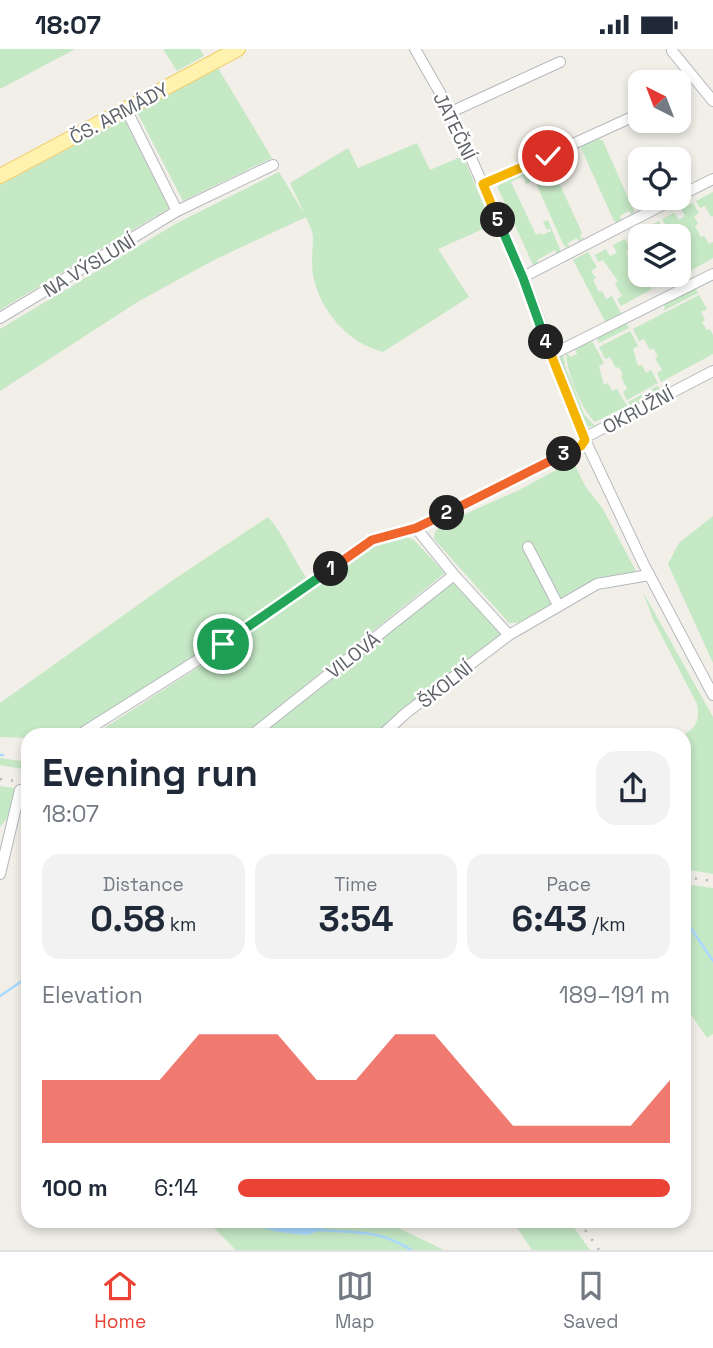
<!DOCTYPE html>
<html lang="en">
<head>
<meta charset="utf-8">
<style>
  :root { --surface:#fff; --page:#f2f2f3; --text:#1f2937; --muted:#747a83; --line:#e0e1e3; --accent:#ea4335 }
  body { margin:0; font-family:"Space Grotesk",sans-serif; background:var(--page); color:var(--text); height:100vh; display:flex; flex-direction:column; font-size:26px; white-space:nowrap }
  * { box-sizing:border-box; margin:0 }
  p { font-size:23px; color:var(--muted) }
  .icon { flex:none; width:38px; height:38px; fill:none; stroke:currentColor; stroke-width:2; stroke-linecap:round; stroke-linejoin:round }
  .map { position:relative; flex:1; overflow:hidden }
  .side { position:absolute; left:21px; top:679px; width:670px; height:500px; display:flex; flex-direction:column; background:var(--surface); border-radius:21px; box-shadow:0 4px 10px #0003 }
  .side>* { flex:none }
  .needle { width:46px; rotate:318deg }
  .fabs { position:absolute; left:628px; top:21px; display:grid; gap:14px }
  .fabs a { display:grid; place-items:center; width:63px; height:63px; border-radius:14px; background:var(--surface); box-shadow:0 4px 10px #0003; font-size:35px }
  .pin { position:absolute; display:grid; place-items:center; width:60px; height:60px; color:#fff; margin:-30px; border:4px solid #fff; border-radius:50%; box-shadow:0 2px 7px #0007 }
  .km { position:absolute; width:35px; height:35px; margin:-18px; border-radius:50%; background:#222; color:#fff; font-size:19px; line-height:35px; text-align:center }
  .round { display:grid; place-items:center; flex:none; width:74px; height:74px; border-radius:21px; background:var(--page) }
  .overview { display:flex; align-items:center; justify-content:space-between; height:119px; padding:0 21px }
  h1 { font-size:38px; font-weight:700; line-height:52px }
  .figures { display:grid; grid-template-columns:repeat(3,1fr); gap:10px; height:119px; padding:7px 21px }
  .figures div { display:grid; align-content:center; border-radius:18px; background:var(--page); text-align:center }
  .figures b { font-size:35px; font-weight:700 }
  .figures small { font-size:19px; font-weight:400 }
  .figures p { font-size:19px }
  .chart { height:196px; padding:14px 21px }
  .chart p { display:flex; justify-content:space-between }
  .chart svg { width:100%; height:126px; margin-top:7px; fill:var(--accent); opacity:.7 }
  ul { padding:0 21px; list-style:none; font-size:23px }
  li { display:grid; grid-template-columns:112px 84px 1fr; align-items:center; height:52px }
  li i { height:18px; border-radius:9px; background:var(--accent) }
  .status { display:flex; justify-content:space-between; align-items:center; height:49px; padding:0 35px; background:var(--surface); direction:ltr }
  .status svg { height:19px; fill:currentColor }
  .tabs { display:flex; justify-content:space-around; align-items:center; height:98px; border-top:2px solid var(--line); background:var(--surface); font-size:19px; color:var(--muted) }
  .tabs a { display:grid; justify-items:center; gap:4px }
  .tabs .active { color:var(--accent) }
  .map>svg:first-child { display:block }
</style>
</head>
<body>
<div class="status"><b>18:07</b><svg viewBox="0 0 49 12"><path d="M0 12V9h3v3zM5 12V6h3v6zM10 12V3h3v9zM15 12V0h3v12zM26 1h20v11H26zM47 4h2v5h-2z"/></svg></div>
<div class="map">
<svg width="713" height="1201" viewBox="0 0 713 1201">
  <rect width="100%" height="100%" fill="#f1efe8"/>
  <path fill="#c5e8c5" d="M0,0H75L0,40Z
    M163,0H200L204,7L177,22Z
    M218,19L272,109L183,152L137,63Z
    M124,70L169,159L0,261V136Z
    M596,89L603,92L634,162L632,167L629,162L620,167L622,173L618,174L614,172L581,99L584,95Z
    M417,94L430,121L463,107L492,176L438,200L469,248L383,303C348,294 320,262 313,226C311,213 313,200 313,188C313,182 308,174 306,168L214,211L139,252L0,342V280L177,174L279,123L305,166L290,134L348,99L358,119Z
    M546,112L551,116L582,184L580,186L581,189L584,188L580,194L577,189L568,194L570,200L564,197L531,123V119Z
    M524,123L531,133L526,135L523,127L511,133L536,186L540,184L542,186L551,182L550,179L547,181L543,173L548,171L561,203L558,206L555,201L537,211L539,216L534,218L497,137Z
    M713,143V167L711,168L705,157L700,159L696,152Z
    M693,154L699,164L694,167L698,175L695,177L701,188L704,187L709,195L713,193V209L690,222L686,213L690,210L680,185L677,186L671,175L666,177L662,170L674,164L679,171L685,167L681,160Z
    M659,172L665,182L660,185L661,187H640V199L637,193L632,195L628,188Z
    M625,190L631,200L626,203L630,211L627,213L633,225L636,224L641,231L646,229L652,240L621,257L617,250L622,247L615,235L618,232L603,211L598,213L595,206L606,200L610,207L617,204L613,196Z
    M588,203L597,218L591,222L596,229L593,231L599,243L602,242L606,250L612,247L622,266L606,274L573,211Z
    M679,211L687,223L655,239L652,232L656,229L654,226H679Z
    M694,237L698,244L663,262L665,259L662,253Z
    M699,246L707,260L701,263L705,271L702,273L707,281L710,280L713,286V305L661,333L657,324L662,321L655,309L658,307L653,299L650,301L644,290L639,292L633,280Z
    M622,274L623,276L626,274L629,279L599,294L596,287Z
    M630,282L638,297L633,300L638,317L642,316L646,324L651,321L658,334L627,351L623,343L627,340L621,327L623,325L619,318L616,319L610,308L605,310L599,298Z
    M592,292L604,314L599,318L604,336L608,334L612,342L617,340L627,357L595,373C581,360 567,324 566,304L571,308L577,305L575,300Z
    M563,304L565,316L584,365L595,377L588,378L584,375L559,310Z
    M657,337L663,342L632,358L628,353Z
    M573,412L585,437L603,460L637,524C618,525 600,528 583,537C559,548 536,575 509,574L434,490L435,483L441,476L519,441Z
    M713,467V614L668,515L679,494Z
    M268,468C285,487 293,510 307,530L230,585L91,676L66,686H28V689L0,688V654L173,531Z
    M407,488L414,491L445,524L243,686L95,685L233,596L374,497Z
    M452,532L503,586L378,686H260Z
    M643,543L713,668V825L684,820L683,686C697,678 700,671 697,655L653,570Z
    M0,709L28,713V721L0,716Z
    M0,737L28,741V765L13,762L0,778Z
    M684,835L713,839V985L707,989L684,955Z
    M208,1173H241L252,1176L319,1174L317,1173H386L444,1201H236Z
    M513,1173H570L590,1201H532Z"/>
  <path fill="#aadaff" d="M241,1173H317L324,1180L307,1186L278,1183Z"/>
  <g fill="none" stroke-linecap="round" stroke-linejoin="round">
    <path stroke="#aadaff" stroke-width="2.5" d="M0,706H3
      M684,869L713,912
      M0,947L28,928
      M317,1181C352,1183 381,1181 411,1201"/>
    <g stroke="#b5b8bc" stroke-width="12">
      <path id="minor" d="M415,0L451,63L523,228L585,391L643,514L713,646
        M672,2L713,52
        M126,60L177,162
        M451,63L560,13
        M483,136L630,69
        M679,147L713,130
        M523,228L676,149
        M0,269L177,162L273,116
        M551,306L713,225
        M416,479L454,526L509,586
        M528,498L558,556
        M79,686L223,595L372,491L416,479L581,397L588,387L713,322
        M252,686L454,526
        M382,686L406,664L509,586L597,535L649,526
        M0,825L20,741"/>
    </g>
    <g stroke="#f2c960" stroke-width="16">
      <path id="major" d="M0,127L238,0"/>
    </g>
    <use href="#minor" stroke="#fff" stroke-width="10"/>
    <use href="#major" stroke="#fff2af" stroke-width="14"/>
    <path stroke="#b6b7b8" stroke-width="2.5" stroke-dasharray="2 9" stroke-linecap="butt" d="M0,730L28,734
      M684,828L713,832
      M579,1172L599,1201"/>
  </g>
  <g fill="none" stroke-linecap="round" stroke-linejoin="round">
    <g stroke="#fff" stroke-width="14">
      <path id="split-1" d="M223,595L331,520"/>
    </g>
    <g stroke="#fff" stroke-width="14">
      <path id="split-2" d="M331,520L372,491L416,479L447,464"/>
    </g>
    <g stroke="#fff" stroke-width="14">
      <path id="split-3" d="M447,464L564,405"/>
    </g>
    <g stroke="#fff" stroke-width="14">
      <path id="split-4" d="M546,293L585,391L581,397L564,405"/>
    </g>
    <g stroke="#fff" stroke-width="14">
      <path id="split-5" d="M498,171L523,229L546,293"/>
    </g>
    <g stroke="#fff" stroke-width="14">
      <path id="split-6" d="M498,171L483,135L548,107"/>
    </g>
    <use href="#split-1" stroke="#22a559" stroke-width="9"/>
    <use href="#split-2" stroke="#f0652b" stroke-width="9"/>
    <use href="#split-3" stroke="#f0652b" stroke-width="9"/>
    <use href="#split-4" stroke="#f5b400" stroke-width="9"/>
    <use href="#split-5" stroke="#22a559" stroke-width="9"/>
    <use href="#split-6" stroke="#f5b400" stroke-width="9"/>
  </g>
  <g text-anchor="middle" stroke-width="5" stroke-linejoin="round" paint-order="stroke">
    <g font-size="19" fill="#5f6368" stroke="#fff">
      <text transform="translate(119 64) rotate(-28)" y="7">ČS. ARMÁDY</text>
      <text transform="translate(455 77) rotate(64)" y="7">JATEČNÍ</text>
      <text transform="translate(89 216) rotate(-31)" y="7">NA VÝSLUNÍ</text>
      <text transform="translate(638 361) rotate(-28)" y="7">OKRUŽNÍ</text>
      <text transform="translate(353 606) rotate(-38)" y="7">VILOVÁ</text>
      <text transform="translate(445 635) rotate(-38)" y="7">ŠKOLNÍ</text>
    </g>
  </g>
</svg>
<div class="fabs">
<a><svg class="needle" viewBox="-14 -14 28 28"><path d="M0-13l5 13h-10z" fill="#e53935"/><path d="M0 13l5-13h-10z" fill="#747a83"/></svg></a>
<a><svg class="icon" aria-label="locate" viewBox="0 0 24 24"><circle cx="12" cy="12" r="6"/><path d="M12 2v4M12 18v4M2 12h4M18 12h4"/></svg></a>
<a><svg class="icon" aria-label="layers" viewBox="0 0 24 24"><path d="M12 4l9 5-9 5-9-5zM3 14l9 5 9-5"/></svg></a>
</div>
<div class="pin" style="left:223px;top:595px;background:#1e9e55"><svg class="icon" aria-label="arrive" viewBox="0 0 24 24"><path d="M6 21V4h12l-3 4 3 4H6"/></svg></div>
<div class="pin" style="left:548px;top:107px;background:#d93025"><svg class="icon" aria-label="check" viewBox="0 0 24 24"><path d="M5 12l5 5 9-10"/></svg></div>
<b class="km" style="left:331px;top:520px">1</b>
<b class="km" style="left:447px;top:464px">2</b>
<b class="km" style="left:564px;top:405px">3</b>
<b class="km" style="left:546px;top:293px">4</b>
<b class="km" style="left:498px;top:171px">5</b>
<section class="side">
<div class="overview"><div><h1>Evening run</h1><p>18:07</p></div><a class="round"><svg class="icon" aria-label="share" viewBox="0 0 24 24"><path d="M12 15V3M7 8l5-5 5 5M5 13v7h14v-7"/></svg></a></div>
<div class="figures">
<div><p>Distance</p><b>0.58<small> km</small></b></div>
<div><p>Time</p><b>3:54</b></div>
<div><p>Pace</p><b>6:43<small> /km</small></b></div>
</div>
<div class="chart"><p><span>Elevation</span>189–191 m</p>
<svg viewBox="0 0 160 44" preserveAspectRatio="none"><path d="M0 44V22L10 22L20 22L30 22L40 6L50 6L60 6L70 22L80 22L90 6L100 6L110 22L120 38L130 38L140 38L150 38L160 22V44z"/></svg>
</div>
<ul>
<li><b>100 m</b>6:14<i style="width:100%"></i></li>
</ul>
</section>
</div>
<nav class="tabs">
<a class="active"><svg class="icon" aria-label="home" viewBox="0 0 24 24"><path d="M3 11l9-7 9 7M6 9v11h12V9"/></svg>Home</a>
<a><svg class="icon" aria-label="map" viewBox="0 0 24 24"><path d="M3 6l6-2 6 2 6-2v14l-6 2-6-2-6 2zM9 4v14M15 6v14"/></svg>Map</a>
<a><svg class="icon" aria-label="saved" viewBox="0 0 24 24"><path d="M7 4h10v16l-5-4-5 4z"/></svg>Saved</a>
</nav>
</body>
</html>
